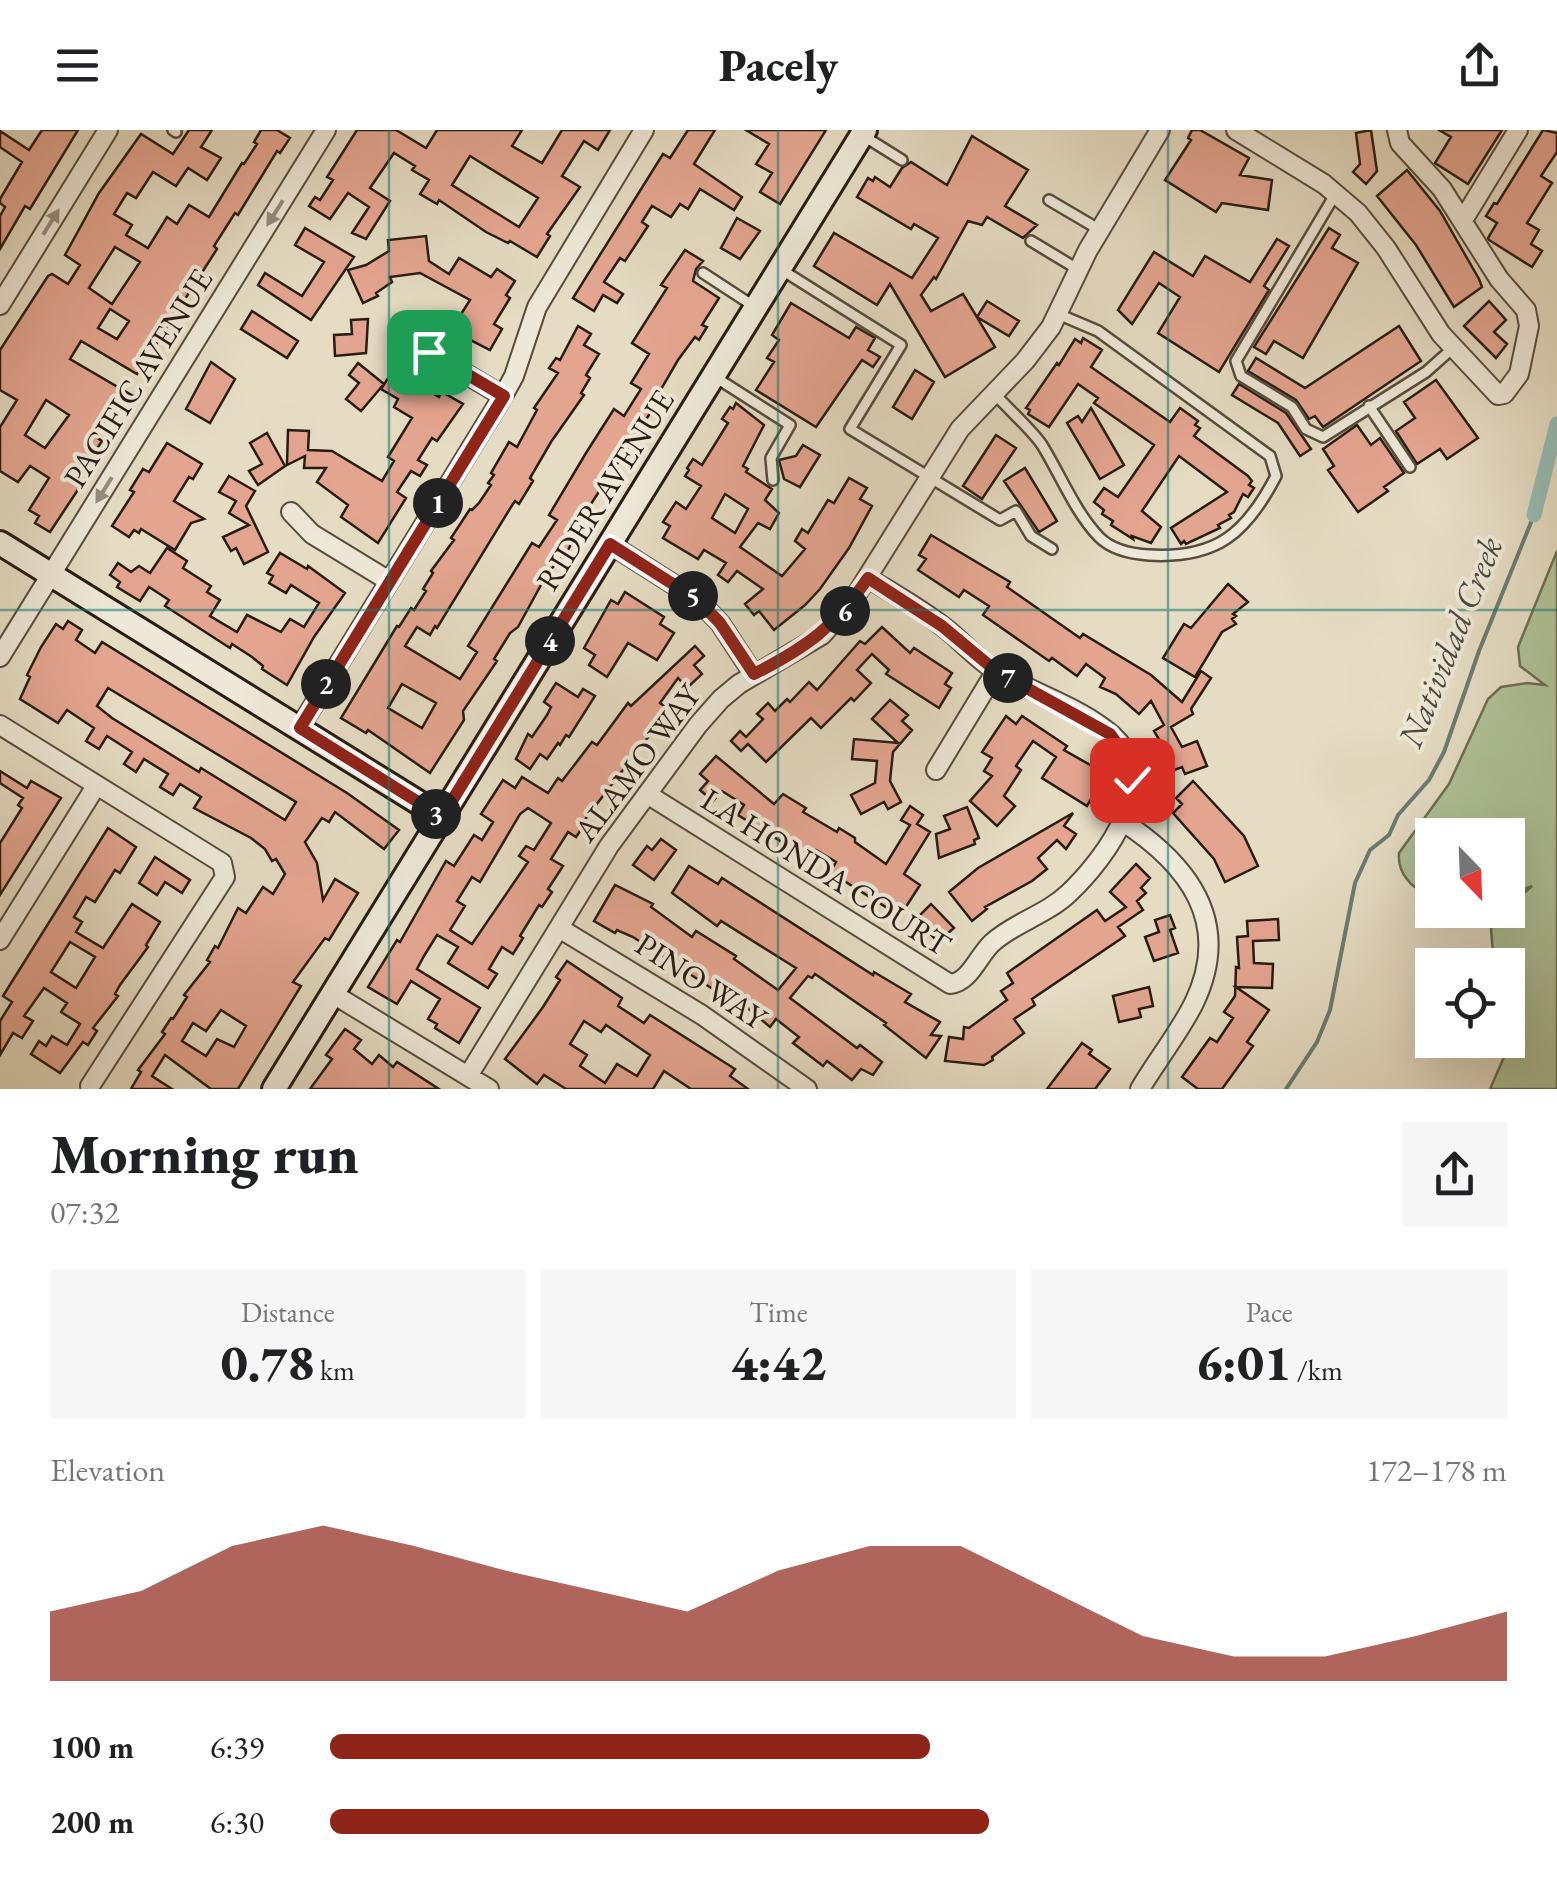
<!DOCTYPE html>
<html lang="en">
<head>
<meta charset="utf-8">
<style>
  :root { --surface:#fff; --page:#f6f6f6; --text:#202124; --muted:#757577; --accent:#8f2418 }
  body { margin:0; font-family:"EB Garamond",serif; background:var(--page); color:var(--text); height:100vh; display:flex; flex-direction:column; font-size:38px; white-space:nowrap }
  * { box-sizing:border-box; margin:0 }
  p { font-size:32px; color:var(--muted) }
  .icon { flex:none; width:55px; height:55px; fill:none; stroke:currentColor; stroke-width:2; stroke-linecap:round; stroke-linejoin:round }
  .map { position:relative; height:959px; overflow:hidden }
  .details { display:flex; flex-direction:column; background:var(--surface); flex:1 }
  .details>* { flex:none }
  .needle { width:65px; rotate:157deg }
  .tools { position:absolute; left:1415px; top:688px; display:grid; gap:20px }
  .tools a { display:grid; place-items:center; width:110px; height:110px; border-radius:0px; background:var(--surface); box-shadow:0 10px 40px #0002; font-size:50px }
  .pin { position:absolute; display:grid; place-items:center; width:85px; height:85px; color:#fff; margin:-42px; border-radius:20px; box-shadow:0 5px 15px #0006 }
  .km { position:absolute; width:50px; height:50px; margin:-25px; border-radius:50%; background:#222; color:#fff; font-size:28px; line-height:50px; text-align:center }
  .round { display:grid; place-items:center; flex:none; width:105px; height:105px; border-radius:0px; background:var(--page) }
  .summary { display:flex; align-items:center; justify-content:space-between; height:170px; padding:0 50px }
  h1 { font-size:55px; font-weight:800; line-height:75px }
  .figures { display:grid; grid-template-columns:repeat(3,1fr); gap:15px; height:170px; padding:10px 50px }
  .figures div { display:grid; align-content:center; border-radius:0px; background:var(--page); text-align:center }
  .figures b { font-size:50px; font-weight:800 }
  .figures small { font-size:28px; font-weight:400 }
  .figures p { font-size:28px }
  .chart { height:280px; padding:20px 50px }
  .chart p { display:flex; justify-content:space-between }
  .chart svg { width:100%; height:180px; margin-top:10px; fill:var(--accent); opacity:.7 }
  ul { padding:0 50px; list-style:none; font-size:32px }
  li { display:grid; grid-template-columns:160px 120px 1fr; align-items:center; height:75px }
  li i { height:25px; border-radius:12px; background:var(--accent) }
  header { display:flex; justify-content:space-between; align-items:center; height:130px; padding:0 50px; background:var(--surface); font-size:45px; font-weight:800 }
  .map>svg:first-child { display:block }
</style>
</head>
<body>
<header><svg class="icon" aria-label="menu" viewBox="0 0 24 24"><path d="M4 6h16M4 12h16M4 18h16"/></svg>Pacely<svg class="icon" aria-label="share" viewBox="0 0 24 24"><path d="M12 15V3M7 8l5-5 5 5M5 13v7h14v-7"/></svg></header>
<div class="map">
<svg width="1557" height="959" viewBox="0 0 1557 959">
  <rect width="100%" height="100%" fill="#e5dcc3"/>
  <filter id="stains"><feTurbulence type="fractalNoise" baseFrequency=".002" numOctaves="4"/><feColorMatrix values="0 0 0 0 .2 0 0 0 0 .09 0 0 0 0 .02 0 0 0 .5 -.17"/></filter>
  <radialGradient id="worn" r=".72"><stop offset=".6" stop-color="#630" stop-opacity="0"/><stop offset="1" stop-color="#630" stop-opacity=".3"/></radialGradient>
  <path fill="#afc298" stroke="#6c6f55" stroke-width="2.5" d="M1557,421V959H1490L1508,918L1495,910H1508V835H1494L1491,799L1496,788L1532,756L1508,766V705H1432V770C1415,758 1397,747 1399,723L1449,654L1488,569L1501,557L1527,553L1545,555L1520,536L1518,517Z"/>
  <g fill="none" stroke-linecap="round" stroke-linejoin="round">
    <path stroke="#6a7c73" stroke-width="4" d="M1286,959L1317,912L1330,880L1355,753L1370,720L1389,705L1398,685L1429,650L1444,622L1479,521L1534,385"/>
    <path stroke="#96bcb3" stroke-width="15" d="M1534,385L1557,294"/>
  </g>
  <path fill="#e4a590" stroke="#281c12" stroke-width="2.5" fill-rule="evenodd" d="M42,0H78L30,79L25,76L0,119V86L5,77L0,73V69L22,32L0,17V1L29,20Z
    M189,0H212L201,17L221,28L207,50L188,38L176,56L153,42L136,68L127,63L114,84L132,95L126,105L148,118L167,87L177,94L189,75L209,87L242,33L244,34L257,14L254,12L261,0H277L290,8L280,23L277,21L238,85L235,83L214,116L217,119L137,244L81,211L70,229L133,266L124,281L116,276L94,306L102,311L86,336L90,339L85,349L50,402L35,393L39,386L29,380L49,348L30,336L18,352L0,341V297L17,270L0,260V220L48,146L52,144L68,154L80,135L65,125L99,63L141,4L173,24ZM115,117L140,132L112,174L89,158ZM110,179L129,191L117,209L98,198ZM46,270L69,285L45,318L25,305Z
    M357,0H396L426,18L437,0H522L512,16L542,33L562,0H610L598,20L584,11L562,46L580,57L547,104L550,106L537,127L510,111L508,113L486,102L439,70L437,74L420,64L429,50L412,40L415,36L394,23L370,58L390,71L366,109L352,103L369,77L348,63L330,89L309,76L315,67L320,70L333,50L327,47ZM470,26L538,68L519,97L452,55Z
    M688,0H715L694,34L742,67L734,80L700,59L688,79L680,74L671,87L652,76L642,92L648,96L625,131L620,128L604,152L623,164L617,173L603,165L594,181L573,168L663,24L670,28Z
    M746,0H826L780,74L760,62L772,43L756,34L769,14Z
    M1192,0H1200L1249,28L1240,45L1272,50L1268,80L1222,73L1216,82L1165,50L1191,10L1188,8Z
    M1371,0L1377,41L1366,54L1353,42L1360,34L1356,3Z
    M1439,0H1502L1468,54L1435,33L1451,7Z
    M1543,0L1557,3V22L1541,46L1552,53L1527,93L1539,100L1531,114L1542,121L1532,137L1489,110L1488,108L1497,93L1486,86L1494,73L1497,74Z
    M972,6L1028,40L1005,76L1037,95L1023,108L987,87L982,95L968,91L936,149L934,147L921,165L931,181L963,164L995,217L945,247L890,154L877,175L814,136L834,103L912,148L938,108L914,94L911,99L857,67L868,48L873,51L875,47L890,57L902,38L911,32L947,55Z
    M1407,40L1440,81L1479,149L1482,157L1454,177L1416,115L1377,66Z
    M737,88L760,101L740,129L721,118Z
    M305,98L354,127L311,190L258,155L265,143L302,166L324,132L295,115Z
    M1329,98L1340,105L1332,118L1358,133L1303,228L1274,211L1266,224L1254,217Z
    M426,106L429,131L449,144L459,128L491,147L497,139L515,151L506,165L510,168L494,194L502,199L490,220L451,200L470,170L420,143L390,147L392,152L376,163L378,166L363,173L348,140L366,135L389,121L388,110Z
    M1277,109L1289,116L1264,156L1269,160L1219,242L1158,203L1180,167L1159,153L1132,194L1118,180L1154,122L1193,146L1205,126L1250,152Z
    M685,120L703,131L696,139L693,151L719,168L702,195L707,197L699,210L695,207L678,230L657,266L660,268L576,397L579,399L568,420L547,444L518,497L510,503L494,529L497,531L463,581L464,590L430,643L368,600L366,603L341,588L397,496L399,497L411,478L414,480L426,461L423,459L433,443L431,441L454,410L451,408L470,379L472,380L479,373L491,355L488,353L494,345L491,343L509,312L517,317L537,280L534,278L558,243L549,238L556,228L560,230L578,196L591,204L584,215L599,224L586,245L590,248L581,263L584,265L551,312L530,348L533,351L519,374L515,371L511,377L437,498L435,496L430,505L417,497L405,516L460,549L477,522L468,516L532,413L539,417L557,390L549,385L586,323L614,279L624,286L641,259L631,253L649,224L632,213L667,158L661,155ZM402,554L436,573L422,598L388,578Z
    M987,171L1019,191L1009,206L977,187Z
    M1489,171L1506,190L1494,202L1507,214L1496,228L1464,196Z
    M791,173L849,208L856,197L875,208L868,220L880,227L873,237L862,230L816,297L756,260L774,232L767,228L779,210L772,205Z
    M252,181L298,211L287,228L241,199Z
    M368,189L366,223L335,226L334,205L352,204L351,190Z
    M1399,196L1421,231L1323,297L1315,286L1309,289L1296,270L1248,241L1256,228L1305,258Z
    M1083,208L1102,220L1091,237L1170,292L1180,278L1187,283L1198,291L1195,295L1200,298L1194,306L1248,346L1252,351L1249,355L1254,358L1248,367L1243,364L1234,382L1229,385L1231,388L1218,395L1220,398L1186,414L1184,411L1181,414L1171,398L1227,362L1179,326L1142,381L1161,397L1151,413L1132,406L1133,409L1111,395L1113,391L1102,384L1104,380L1094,372L1104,358L1118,367L1154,315L1094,273L1098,268L1078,254L1049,297L1028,284L1030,280L1026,278L1057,233L1059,235L1075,209L1081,213Z
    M211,232L235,249L210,293L186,279Z
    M358,233L384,254L361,281L346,269L359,253L349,245Z
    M402,236L416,245L413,251L439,267L442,262L463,274L437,311L432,308L418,330L427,335L420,346L411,341L397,362L406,368L378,413L341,387L348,375L317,352L326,338H304L305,326L287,335L288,300L309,301L308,320L332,321L382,351L394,331L388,327L412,288L394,277L398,269L381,259L390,245L394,248Z
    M915,240L934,252L912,289L893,277Z
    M1436,250L1478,308L1447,329L1440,319L1417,334L1396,301L1415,288L1404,272Z
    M1239,254L1286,283L1311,319L1300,326L1278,293L1232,265Z
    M736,273L764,295L743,336L748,339L746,342L772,359L765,370L779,383L770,399L758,393L740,417L782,446L805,419L795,411L802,399L808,403L828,370L834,373L849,348L867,358L860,369L872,376L849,418L820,459L805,475L774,500L759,481L754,485L745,474L763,459L737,441L728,452L718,445L726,433L704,420L698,429L663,408L670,396L663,392L676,372L686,379L701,356L685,346L689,340L687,338L693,329L702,335L728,293L722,289L730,277L733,279ZM725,364L748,379L735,403L712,388Z
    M1091,278L1124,335L1100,349L1067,293L1078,286L1082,292Z
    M1357,295L1371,315L1380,308L1404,343L1384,357L1388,361L1358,382L1328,340L1334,336L1323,319Z
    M267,303L285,336L258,355L249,341L262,334L250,313Z
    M996,305L1016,318L982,369L963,356Z
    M167,313L202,334L193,349L189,347L174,371L204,389L191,393L175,420L141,399L139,403L134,400L129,407L112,396L134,362L130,360L143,339L149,342Z
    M803,315L820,325L800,357L784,349L779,330L796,326Z
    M1025,338L1057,391L1039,402L1004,351Z
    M229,346L255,361L246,376L268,422L244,434L236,418L231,421L223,407L249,395L229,383L236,371L219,362Z
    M931,405L1010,452L1007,457L1080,508L1083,504L1151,545L1182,572L1201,541L1211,548L1191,579L1193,584L1171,597L1182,617L1197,611L1207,636L1185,644L1182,637L1169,642L1162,625L1167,623L1154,601L1164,595L1151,571L1139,584L1116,564L1100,557L1105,548L1086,534L1077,546L1052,528L1049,531L983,485L989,476L964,460L959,467L918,440L926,429L919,425Z
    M167,418L187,431L183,438L211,456L207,462L220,470L210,486L237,502L247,485L281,502L290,489L304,497L319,473L291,455L286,463L269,453L273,446L267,443L280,423L307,439L308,436L345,463L314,507L287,555L262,539L263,536L252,527L232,514L230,518L165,476L169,470L149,457L140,471L117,457L120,452L110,445L118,433L131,442L139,436L150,443Z
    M1228,454L1248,472L1233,484L1236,486L1232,489L1236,494L1222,502L1195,547L1163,528L1184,494L1191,498Z
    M625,462L664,487L660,494L674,503L657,530L628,513L607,547L589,535L595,525L584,518L611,470L618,474Z
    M68,491L82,500L76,510L95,523L102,512L347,663L399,700L384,719L335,682L329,692L322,688L305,712L317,733L323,770L335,749L358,763L329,810L325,808L293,852L301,856L238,959H211L165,925L152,946L172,959H131L141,942L138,940L165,904L162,902L171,888L173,889L187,867L184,865L210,832L207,830L215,816L218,818L238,778L246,783L263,757L273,764L285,744L276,729L272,731L265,719L251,708L194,678L201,667L180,654L173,665L160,657L168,644L144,629L136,642L124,634L132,622L107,606L99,619L86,611L94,598L67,580L58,593L20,569L30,547L27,545L41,517L56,494L63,499ZM108,558L296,672L285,690L201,638L199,642L112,588L97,576ZM221,880L246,896L234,917L217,909L206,926L182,911L193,893L206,901Z
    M882,497L910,523L914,518L952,543L945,554L951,558L939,578L886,544L889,540L872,524L857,540L871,553L854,571L851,568L821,598L811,588L766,632L748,614L741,621L731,611L740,601L746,607L763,589L757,584L768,573L775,581L787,569L790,572L809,552L817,560L860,511L865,514Z
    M695,516L704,526L694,535L702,544L687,558L678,548L660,573L669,580L583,692L585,694L576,707L568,702L551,729L563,736L548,759L552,762L542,777L539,775L520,806L523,808L513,824L502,817L489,839L497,844L488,858L448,833L458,817L437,805L424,826L417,839L480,878L459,913L435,898L437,894L428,889L440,869L411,851L397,874L368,857L397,810L400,812L446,731L454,736L474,705L482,710L493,692L481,684L503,650L515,658L522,647L548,663L558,648L562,651L592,612L597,615L628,573L631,576ZM528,678L551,693L534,720L526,716L519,726L528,732L472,814L450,800L465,776L457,771L472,747L480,752L520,684Z
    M556,553L578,567L583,559L595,566L569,607L566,605L560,615L558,613L547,629L540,624L530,639L516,629L528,604L532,607L547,585L551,577L544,572Z
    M890,570L908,585L902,591L912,600L893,622L890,651L901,672L888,679L884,672L861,684L851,665L875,653L877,631L852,629L854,609L898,613L872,589Z
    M1006,586L1016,594L1022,586L1067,616L1064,620L1099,640L1092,652L1099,656L1087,676L1042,648L1056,627L1033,611L1016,636L1021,640L1004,666L1015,676L997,696L970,671L992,646L984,641L992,628L982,622Z
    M716,626L774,674L783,664L806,678L803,682L837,702L839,698L855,708V712L886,734L910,695L901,690L910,676L923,685L917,694L930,702L904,744L920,755L900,786L830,742L836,732L816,720L811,730L738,685L744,675L722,661L713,671L700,660L708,651L700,644Z
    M0,641L27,658L31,651L61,668L0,765V713L22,678L18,675L23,668L0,653Z
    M1193,651L1244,706L1258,736L1225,752L1214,729L1173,683L1182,674L1176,668Z
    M967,677L979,708L974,710L975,714L939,728L936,704L950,699L944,686Z
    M1073,683L1064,696L1076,704L1066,719L1057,710L1038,728L1047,739L1032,751L985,777L987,779L972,791L949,762L978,738Z
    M108,698L136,717L120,743L115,740L95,772L86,767L74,787L82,792L76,802L103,818L132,774L160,792L146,815L148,817L120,855L115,864L118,866L93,898L97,901L88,915L83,912L60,943L31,924L39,911L46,916L52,906L67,915L80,894L61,882L67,873L44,858L24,886L33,891L22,908L13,903L0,925V891L12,872L3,866ZM70,812L95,827L76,858L51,842Z
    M661,709L676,720L654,750L633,735L647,716L652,720Z
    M155,727L190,750L182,763L165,752L157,765L139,753Z
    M1136,734L1150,748L1141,758L1146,763L1137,771L1143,780L1118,797L1125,806L1032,869L1035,875L1014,889L1024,903L992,927L993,930L984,935L945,931L949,907L963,909L964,897L969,898L1007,870L1001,861L1013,853L1007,843L1097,780L1105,791L1126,777L1110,762Z
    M689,736L718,754L722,748L873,845L874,842L911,864L905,872L940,892L931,905L941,906L926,928L884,895L886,893L815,844L812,848L808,846L790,868L857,918L860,915L882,932L873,945L861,939L852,950L827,931L823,936L810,926L793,913L799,907L776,889L770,897L744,875L742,877L725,867L633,807L617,800L615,803L594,791L615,755L653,774L651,777L692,807L696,801L736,826L734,829L778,860L796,838L721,791L717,796L672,763Z
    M931,774L954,798L938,812L916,789Z
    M1170,785L1175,798L1170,800L1178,823L1154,831L1145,807L1159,802L1155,790Z
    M1278,789L1279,810L1253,811L1254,833L1273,834L1272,858L1236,857L1269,880L1247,912L1253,916L1222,959H1198L1182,947L1210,908L1217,912L1233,888L1224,882L1235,866L1236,837L1239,838L1237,807L1248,806L1247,791Z
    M567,831L622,868L618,876L644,893L650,885L735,939L730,946L748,959H691L664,941L653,959H566L544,945L537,954L505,929L543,877L560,850L556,847ZM584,891L601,902L606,895L650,925L637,946L617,934L605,953L580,936L587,925L570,914Z
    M1149,857L1153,876L1139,879L1141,887L1119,892L1113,866Z
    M345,899L361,910L354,919L372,934L379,925L393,937L397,932L439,959H310L332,929L326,925Z
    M1082,913L1092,920L1089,924L1110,939L1095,959H1047Z"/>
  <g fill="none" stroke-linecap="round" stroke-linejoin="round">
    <g stroke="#574c3e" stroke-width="14">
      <path id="lane" d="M173,0L176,2
        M862,5L902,30
        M1336,63L1236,231L1241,246L1292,277L1306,299L1323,307L1426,242L1453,218
        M1049,70L1100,100
        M1031,111L1079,140
        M782,140L901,215L850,299L1000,390L1016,381L1031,406L1052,419
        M703,143L755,177
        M715,247L790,295L771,328L773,350
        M995,264C1009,280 1032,300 1042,315C1060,344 1075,382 1099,407C1112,420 1132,424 1149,425C1216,429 1246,404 1276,346L1270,326L1098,201L1058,184
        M1369,276L1410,337"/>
    </g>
    <g stroke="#574c3e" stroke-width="22">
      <path id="street" d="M1236,0L1324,54L1358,83L1386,118L1441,204L1498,265L1504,264L1519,244L1529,196L1526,180L1499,149L1442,59L1400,13L1397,0
        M1463,90L1518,0
        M0,175L108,0
        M403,196L429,222L503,266
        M291,382L312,404L389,451
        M610,414L698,470L720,493L754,545
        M0,527L326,0
        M0,595L222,733L225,747L90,956
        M300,597L503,266L514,246L537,177L644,0
        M936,640L996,541
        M647,664L950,854C970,852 978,826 992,813C1015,792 1046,785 1069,763C1106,728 1163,651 1112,605C1080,577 1034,564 998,542C978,531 963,512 945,498C921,479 894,464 868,448
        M1122,691C1188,734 1233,792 1194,873C1179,903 1157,930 1140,959
        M559,798L702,885L807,959
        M0,810L96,656
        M333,864L489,959
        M468,946L609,716L698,595L721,569L739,554L822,505L853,470L960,299L1025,231L1051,197L1088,120L1160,0"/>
    </g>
    <g stroke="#281c12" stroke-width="28">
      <path id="secondary" d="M0,413L442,687
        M274,959L865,0"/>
    </g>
    <use href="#lane" stroke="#eee8d8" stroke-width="9"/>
    <use href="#street" stroke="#eee8d8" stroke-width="18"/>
    <use href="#secondary" stroke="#eee8d8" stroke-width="22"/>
  </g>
  <defs><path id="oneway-solid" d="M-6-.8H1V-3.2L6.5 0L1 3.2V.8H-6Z" transform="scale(2.5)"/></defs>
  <g fill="#958c7f">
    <use href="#oneway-solid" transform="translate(275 83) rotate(122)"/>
    <use href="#oneway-solid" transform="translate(51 92) rotate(-58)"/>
    <use href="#oneway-solid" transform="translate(104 360) rotate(122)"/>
  </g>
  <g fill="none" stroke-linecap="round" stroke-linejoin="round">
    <g stroke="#fff" stroke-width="20">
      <path id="route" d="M429,222L504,266L300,598L442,687L610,414L698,470L720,493L754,544C807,517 835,497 868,448L942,496L996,541L1110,604L1128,629L1132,650"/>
    </g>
    <use href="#route" stroke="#8f2418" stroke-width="12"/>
  </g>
  <path fill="none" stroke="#0f766e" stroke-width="2.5" stroke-opacity="0.55" d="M389,0V959M778,0V959M1168,0V959M0,480H1557"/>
  <g text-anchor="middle" stroke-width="8" stroke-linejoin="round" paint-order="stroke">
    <g font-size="32" fill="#281c12" stroke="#eee8d8">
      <text transform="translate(138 248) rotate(-58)" y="11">PACIFIC AVENUE</text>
      <text transform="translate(605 360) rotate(-58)" y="11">RIDER AVENUE</text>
      <text transform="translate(637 633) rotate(-53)" y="11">ALAMO WAY</text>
      <text transform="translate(826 742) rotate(32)" y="11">LA HONDA COURT</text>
      <text transform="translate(701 851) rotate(33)" y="11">PINO WAY</text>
    </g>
    <g font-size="35" font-style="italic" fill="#494c42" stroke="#eee8d8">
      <text transform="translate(1450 512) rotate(-68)" y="12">Natividad Creek</text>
    </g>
  </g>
  <rect width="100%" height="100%" filter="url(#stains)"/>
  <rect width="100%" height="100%" fill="url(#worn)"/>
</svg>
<div class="tools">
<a><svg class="needle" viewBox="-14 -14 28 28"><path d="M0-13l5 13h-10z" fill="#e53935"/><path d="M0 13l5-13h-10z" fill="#757577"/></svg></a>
<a><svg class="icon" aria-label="locate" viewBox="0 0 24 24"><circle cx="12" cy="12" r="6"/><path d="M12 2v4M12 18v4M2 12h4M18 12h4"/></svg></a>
</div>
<div class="pin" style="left:429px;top:222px;background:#1e9e55"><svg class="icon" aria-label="arrive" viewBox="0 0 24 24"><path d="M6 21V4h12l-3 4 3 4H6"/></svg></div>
<div class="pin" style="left:1132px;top:650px;background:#d93025"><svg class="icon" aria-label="check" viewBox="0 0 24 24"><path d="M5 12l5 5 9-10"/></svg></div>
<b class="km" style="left:438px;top:373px">1</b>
<b class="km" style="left:326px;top:554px">2</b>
<b class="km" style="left:436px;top:684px">3</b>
<b class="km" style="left:550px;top:511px">4</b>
<b class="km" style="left:693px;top:466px">5</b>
<b class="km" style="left:845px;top:481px">6</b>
<b class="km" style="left:1008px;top:548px">7</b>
</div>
<section class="details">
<div class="summary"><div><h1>Morning run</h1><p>07:32</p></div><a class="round"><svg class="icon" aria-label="share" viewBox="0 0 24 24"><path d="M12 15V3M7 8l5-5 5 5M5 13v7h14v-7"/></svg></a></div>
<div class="figures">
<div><p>Distance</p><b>0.78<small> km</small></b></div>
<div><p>Time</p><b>4:42</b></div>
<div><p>Pace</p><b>6:01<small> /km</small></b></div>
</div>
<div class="chart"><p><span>Elevation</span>172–178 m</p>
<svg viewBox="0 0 160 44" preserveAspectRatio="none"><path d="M0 44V27L10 22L20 11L30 6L40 11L50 17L60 22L70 27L80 17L90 11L100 11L110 22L120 33L130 38L140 38L150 33L160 27V44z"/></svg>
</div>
<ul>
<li><b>100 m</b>6:39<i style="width:51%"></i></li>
<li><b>200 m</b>6:30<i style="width:56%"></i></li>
</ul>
</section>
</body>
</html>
